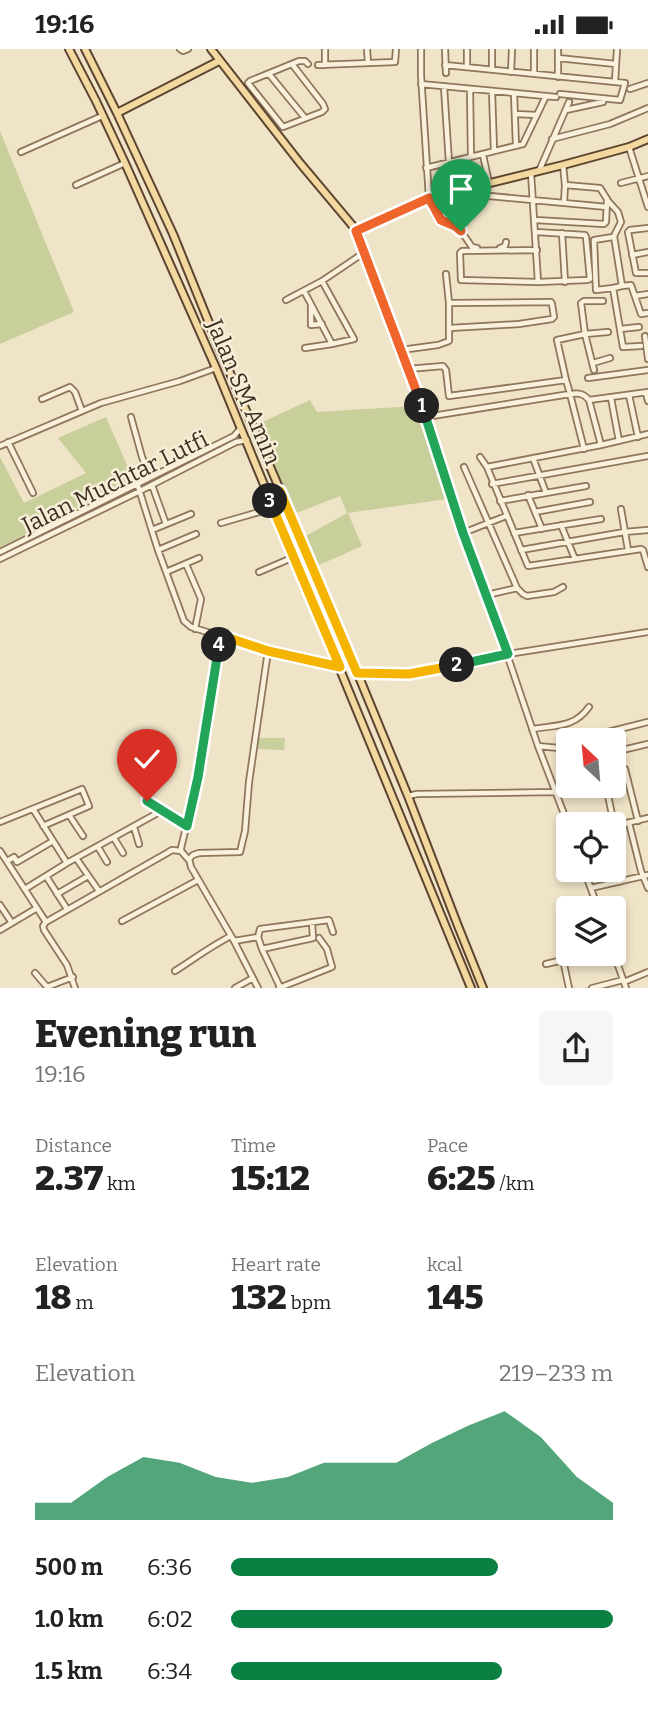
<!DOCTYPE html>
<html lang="en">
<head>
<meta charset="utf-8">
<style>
  :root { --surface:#fff; --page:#f6f6f6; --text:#222; --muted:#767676; --accent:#0b8043 }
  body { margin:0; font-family:Bitter,serif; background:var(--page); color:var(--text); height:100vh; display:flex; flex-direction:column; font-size:26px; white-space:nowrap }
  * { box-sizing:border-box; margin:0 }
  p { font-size:23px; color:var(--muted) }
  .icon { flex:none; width:38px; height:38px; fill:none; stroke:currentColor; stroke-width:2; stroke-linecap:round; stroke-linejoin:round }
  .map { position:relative; height:939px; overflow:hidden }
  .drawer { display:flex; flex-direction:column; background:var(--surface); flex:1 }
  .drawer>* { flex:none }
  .needle { width:46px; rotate:334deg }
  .tools { position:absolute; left:556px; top:679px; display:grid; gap:14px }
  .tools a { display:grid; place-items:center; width:70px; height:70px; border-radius:7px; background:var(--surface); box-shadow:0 4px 10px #0003; font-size:35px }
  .pin { position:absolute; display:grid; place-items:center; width:60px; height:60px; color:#fff; margin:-72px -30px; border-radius:50% 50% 50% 0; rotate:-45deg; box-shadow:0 0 7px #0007 }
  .pin .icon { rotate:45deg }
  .km { position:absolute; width:35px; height:35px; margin:-18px; border-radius:50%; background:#222; color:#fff; font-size:19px; line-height:35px; text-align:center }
  .round { display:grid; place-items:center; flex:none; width:74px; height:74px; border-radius:7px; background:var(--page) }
  .headline { display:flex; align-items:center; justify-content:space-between; height:119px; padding:0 35px }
  h1 { font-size:38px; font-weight:800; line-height:52px }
  .stats { display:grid; grid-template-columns:repeat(3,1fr); gap:10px; height:119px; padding:7px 35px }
  .stats div { display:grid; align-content:center }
  .stats b { font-size:35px; font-weight:800 }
  .stats small { font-size:19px; font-weight:400 }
  .stats p { font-size:19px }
  .chart { height:196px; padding:14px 35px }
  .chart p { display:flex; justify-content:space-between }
  .chart svg { width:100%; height:126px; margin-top:7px; fill:var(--accent); opacity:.7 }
  ul { padding:0 35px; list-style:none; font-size:23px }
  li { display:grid; grid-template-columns:112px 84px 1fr; align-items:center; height:52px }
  li i { height:18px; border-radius:9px; background:var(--accent) }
  .status { display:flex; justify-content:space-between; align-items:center; height:49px; padding:0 35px; background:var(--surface); direction:ltr }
  .status svg { height:19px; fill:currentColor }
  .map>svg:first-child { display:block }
</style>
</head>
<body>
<div class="status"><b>19:16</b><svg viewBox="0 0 49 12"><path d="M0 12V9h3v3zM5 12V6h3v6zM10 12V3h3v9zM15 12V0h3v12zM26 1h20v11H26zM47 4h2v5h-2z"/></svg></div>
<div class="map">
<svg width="648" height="939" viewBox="0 0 648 939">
  <rect width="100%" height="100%" fill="#f0e4c8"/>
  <path fill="#c9cf9b" d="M0,82L74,263L0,295Z
    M310,351L317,363L415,357L447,450L348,464L362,497L317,517L304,488L347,464L340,447L294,465L256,376Z
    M106,368L134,432L0,498V408L24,454L86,424L58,389Z
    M259,689H285L284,701L258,700Z"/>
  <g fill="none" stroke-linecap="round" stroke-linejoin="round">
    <g stroke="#8d765c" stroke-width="8">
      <path id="minor" d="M180,0L183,2L188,0
        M325,0V16
        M367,0L368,14
        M421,0V26L429,149L441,171L455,177L461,182L472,198L477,199
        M445,0L446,24
        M492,0V20
        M558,0V28
        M558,9L616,15
        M292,15L323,55L325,60L322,63L283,78L248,34L250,32L299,12H305L308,15
        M318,16L395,13L396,0
        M445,16L625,34L620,51L560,45
        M467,18V0
        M511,23L512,0
        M269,25L305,69
        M534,25V0
        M615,33L617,0
        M421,35L556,48
        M444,38L449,114
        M470,40L471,108
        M630,40L648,34
        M492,42L494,102
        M514,44L516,97
        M566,61L603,53
        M515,65L537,66
        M552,90L610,75L648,59
        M629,98L648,158
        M21,103L102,67
        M483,106L489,134
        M563,116L565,136L564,154
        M426,119L523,95L546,47
        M539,122L569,53
        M531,124L538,233
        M621,134L648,127
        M76,136L125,114
        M458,144L607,158
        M608,152L618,163L621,173L614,187L622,237L631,236L641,265L648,264
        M535,171L604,175L606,173L607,150L600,139L565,136
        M648,179L630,181L628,183L636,224H648
        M357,182L426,368L463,484L487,546L538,697L569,778
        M536,183L585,186L586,188L590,230L587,231L538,233L461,231L460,204L462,202L537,201
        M562,184L565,233
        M500,199L505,197L506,193
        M632,206L648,203
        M446,225L449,254
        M622,237L613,239L623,298L641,297
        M613,239L596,241L594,191L613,188
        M304,242L332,295
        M635,247L648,245
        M286,251L322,232L365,203
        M311,256V276L322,275
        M620,280L639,278
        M645,287L648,310
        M305,299L332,295L354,290L322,232
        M401,301L438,296L449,292V254L551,253L552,255L554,268L552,270L519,275L450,279
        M593,314L610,309
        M408,320L443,317L446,321L449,347L566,331L557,291L585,285L608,283
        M594,321L585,285L581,254L584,252H603
        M588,329L648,321
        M566,331L569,341
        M646,344L648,352
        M570,345L584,400
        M629,346L638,388
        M611,349L619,392
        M42,350L70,338L75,343L82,362
        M589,351L601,396
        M131,368L142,408L150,428
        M426,368L570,345C579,344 583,344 589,351L648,343
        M8,393L33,444
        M0,397L101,354L180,332L216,319
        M480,408L487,418L528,517L641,500L643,501L648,518
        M533,409L546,444
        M464,418L517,539L523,545L527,547L554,543L563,538
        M487,418L601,396L648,385
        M137,434L158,501L184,572L191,578L268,602L338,617
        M492,435L648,407
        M152,436L166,475
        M528,446L542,480
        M500,452L586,437
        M621,460L628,501
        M535,463L590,453
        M221,474L273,459
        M561,476L575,510
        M152,481L191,465
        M463,484L506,467
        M514,484L601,470
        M158,501L196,485
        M521,501L624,483L648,481
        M0,503L234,387L241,379
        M0,510L140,442L236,393L247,391
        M186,515L201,550L195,580
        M166,523L199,509
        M259,523L294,508
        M487,546L517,539
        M357,623L409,625L430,622L508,605L648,583
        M532,680C556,676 574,679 589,658
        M608,683L610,691
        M572,691V689L608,683L648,673
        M538,697L569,700
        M614,703L648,695
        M625,720L638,772
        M614,734L628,731
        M606,737L614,775
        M408,747L417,745L555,743
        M147,752L187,777
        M33,760L67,814
        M69,766L83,787
        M0,773L82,740L89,757L43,777
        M629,774L641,822L648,839
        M614,777L648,769
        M134,778L139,795
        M114,789L123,804
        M98,798L107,813
        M0,802L46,873
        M76,809L99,842
        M188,810L181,802V799L198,728L220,586
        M7,812L14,808L17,813L53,792
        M584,821L598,859
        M615,821L619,833
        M46,827L67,860
        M591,839L648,826
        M25,840L67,814L163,761
        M57,845L88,827
        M0,856L12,874
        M122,872L198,831
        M46,873L167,804L172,801L181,802
        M46,873L43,877L44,881L67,916L75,939
        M0,881L37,859
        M258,888L262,900L313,889L312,873
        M234,892L258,888L260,880L329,871L333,883
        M262,900L280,938
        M614,905L626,939
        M546,915L563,911L569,939
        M175,922C194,910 211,897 231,887
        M35,924L47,938L73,928
        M624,933L648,923
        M235,939L253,929
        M258,939L234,892L191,818L189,810L193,806L199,804L240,803L245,782L249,733L268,602
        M279,939L332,918L327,900L319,889
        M592,939L623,931"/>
    </g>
    <g stroke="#5b4430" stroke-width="10">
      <path id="major" d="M69,0L96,52L125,114L216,319L471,939
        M85,0L117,64L173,185L218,296L336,572L408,747L458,877L483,939
        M211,0L300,114L357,182L429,149L563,116L629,98L648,90
        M117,64L219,12"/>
    </g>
    <use href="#minor" stroke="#faf1dc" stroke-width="4.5"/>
    <use href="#major" stroke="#f3d9a0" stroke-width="6"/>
  </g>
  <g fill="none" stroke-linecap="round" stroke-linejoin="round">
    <g stroke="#fff" stroke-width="14">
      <path id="split-1" d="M422,357L356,182L429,149L441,171L455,177L461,182"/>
    </g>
    <g stroke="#fff" stroke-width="14">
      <path id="split-2" d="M422,357L463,484L508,605L457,616"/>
    </g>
    <g stroke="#fff" stroke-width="14">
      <path id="split-3" d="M270,452L269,448L280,442L357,624L409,625L457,616"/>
    </g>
    <g stroke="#fff" stroke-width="14">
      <path id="split-4" d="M219,596L220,586L268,602L340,618L270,452"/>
    </g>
    <g stroke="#fff" stroke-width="14">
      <path id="split-5" d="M147,752L187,777L198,728L219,596"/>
    </g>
    <use href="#split-1" stroke="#f0652b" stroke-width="9"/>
    <use href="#split-2" stroke="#22a559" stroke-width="9"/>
    <use href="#split-3" stroke="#f5b400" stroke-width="9"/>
    <use href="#split-4" stroke="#f5b400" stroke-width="9"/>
    <use href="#split-5" stroke="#22a559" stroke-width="9"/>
  </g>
  <g text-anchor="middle" stroke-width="5" stroke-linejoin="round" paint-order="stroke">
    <g font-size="23" fill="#3d2e20" stroke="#f7eed8">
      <text transform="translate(244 343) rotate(67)" y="8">Jalan SM Amin</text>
      <text transform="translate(115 433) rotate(-26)" y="8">Jalan Muchtar Lutfi</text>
    </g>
  </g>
</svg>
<div class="tools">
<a><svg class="needle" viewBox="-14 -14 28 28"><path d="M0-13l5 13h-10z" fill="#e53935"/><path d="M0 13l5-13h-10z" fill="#767676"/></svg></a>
<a><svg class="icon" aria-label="locate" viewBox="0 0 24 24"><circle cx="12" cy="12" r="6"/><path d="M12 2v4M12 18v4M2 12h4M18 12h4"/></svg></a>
<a><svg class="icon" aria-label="layers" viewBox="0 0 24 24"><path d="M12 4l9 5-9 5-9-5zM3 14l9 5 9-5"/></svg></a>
</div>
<div class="pin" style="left:461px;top:182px;background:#1e9e55"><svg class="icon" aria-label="arrive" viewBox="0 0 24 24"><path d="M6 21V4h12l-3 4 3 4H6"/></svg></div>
<div class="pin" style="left:147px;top:752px;background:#d93025"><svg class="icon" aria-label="check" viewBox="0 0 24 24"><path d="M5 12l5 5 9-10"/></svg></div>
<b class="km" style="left:422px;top:357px">1</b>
<b class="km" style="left:457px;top:616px">2</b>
<b class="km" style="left:270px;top:452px">3</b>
<b class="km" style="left:219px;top:596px">4</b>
</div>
<section class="drawer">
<div class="headline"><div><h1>Evening run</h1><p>19:16</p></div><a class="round"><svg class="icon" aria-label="share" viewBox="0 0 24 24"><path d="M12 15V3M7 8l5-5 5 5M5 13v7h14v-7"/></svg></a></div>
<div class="stats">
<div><p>Distance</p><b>2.37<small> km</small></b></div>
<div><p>Time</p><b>15:12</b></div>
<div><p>Pace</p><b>6:25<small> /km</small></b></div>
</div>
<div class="stats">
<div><p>Elevation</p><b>18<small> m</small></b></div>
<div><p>Heart rate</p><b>132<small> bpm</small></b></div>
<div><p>kcal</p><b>145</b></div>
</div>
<div class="chart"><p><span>Elevation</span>219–233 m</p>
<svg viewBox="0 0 160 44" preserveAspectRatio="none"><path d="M0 44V38L10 38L20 29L30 22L40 24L50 29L60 31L70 29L80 24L90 24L100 24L110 17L120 11L130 6L140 15L150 29L160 38V44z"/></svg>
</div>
<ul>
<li><b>500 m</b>6:36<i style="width:70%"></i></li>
<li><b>1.0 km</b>6:02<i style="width:100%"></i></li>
<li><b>1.5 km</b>6:34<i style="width:71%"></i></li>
</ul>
</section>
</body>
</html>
